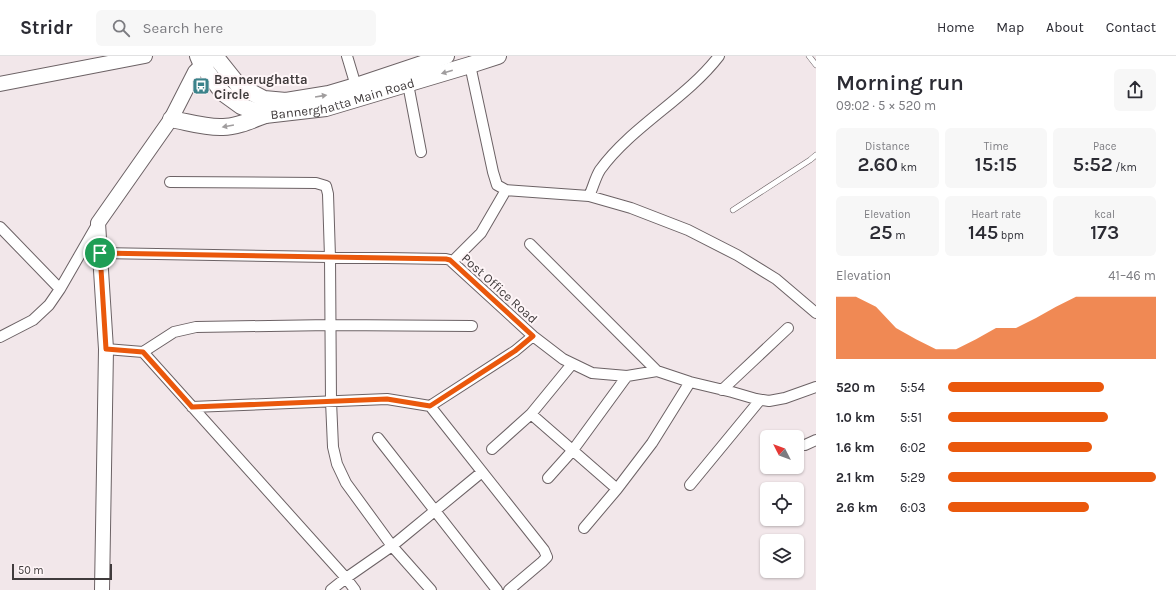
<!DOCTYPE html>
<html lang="en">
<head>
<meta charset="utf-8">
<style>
  :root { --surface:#fff; --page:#f7f7f7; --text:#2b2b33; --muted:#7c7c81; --line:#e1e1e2; --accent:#ea580c }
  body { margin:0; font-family:Karla,sans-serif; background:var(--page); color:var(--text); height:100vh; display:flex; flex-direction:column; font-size:15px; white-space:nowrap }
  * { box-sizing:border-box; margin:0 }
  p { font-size:13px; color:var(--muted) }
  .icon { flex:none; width:22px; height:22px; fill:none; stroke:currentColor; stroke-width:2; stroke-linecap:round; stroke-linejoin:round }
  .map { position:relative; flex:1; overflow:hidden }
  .drawer { display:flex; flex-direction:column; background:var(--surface); width:360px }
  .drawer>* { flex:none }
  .needle { width:26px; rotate:312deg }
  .controls { position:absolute; left:760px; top:374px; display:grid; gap:8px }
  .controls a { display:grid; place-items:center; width:44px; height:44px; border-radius:6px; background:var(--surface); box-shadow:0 1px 3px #0004; font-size:20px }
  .scale { position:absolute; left:12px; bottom:10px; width:100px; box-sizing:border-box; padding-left:4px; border:2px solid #403b3c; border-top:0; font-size:11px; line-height:14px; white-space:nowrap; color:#403b3c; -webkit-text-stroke:3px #fef5f7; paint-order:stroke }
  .pin { position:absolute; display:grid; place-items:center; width:34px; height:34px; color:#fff; margin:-17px; border:2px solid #fff; border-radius:50%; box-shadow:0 1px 4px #0007 }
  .round { display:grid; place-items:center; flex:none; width:42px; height:42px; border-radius:6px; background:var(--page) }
  .head { display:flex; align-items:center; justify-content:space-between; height:68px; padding:0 20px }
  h1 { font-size:22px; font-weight:600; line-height:30px }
  .metrics { display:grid; grid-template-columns:repeat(3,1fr); gap:6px; height:68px; padding:4px 20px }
  .metrics div { display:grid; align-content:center; border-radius:6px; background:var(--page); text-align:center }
  .metrics b { font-size:20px; font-weight:600 }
  .metrics small { font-size:11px; font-weight:400 }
  .metrics p { font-size:11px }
  .chart { height:112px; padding:8px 20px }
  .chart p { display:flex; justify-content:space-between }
  .chart svg { width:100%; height:72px; margin-top:4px; fill:var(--accent); opacity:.7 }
  ul { padding:0 20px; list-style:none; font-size:13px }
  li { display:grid; grid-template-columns:64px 48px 1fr; align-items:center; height:30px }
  li i { height:10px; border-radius:5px; background:var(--accent) }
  header { display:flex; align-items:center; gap:24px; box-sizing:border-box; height:56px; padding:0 20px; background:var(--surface); border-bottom:1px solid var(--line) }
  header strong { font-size:19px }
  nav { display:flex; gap:22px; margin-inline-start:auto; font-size:14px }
  .search { width:280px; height:36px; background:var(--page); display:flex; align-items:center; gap:10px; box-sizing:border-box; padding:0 14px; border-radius:6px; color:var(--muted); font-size:15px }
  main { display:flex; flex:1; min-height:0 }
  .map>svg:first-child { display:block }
</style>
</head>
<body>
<header>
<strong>Stridr</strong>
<div class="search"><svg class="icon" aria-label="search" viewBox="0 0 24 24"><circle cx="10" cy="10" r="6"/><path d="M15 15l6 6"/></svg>Search here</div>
<nav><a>Home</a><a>Map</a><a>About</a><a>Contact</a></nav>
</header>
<main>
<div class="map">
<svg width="816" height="534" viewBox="0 0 816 534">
  <rect width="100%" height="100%" fill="#f2e7ea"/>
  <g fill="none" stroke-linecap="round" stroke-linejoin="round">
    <g stroke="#6c6265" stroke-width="6">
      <path id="lane" d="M809,0L816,9
        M733,154L810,104L816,99"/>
    </g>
    <g stroke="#6c6265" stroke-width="12">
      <path id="street" d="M347,0L356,30
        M470,9L493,116L497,129L506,134L589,140L631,152L688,174L737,199L776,223L816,257
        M408,28L421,96
        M170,126L316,127L326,130L328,138L330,201L331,345L333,391L337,408L346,427L392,490L431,534
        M589,140C593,132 595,122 600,114C632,70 686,43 719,0
        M0,171L60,233
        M530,188L657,315
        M100,197L446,203L450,204L533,280L563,303L592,317L627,320L657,315L690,326L732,336L756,343L769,345L785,342L816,331
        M452,206L481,177L506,134
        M0,281L33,264L49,249L60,233L98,167
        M106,293L143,296L346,522L355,534
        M143,296L174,276L196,271L331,269L472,270
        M722,334L788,272
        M430,350L515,295L533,280
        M192,351L387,343L430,350L544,494L547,501L542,506L509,534
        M531,358L617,433
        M378,382L497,534
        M805,389L816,384
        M492,393L531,358L572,308
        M548,422L573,394L627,320
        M690,429L760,344
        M584,472L617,433L652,387L690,326
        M331,534L346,522L392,490L482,416"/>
    </g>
    <g stroke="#6c6265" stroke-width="16">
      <path id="secondary" d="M0,28L145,0
        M102,534L106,293L98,167L171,63L195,16L202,9L211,4"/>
    </g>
    <g stroke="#6c6265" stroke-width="18">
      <g id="primary">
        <path id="s1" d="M198,0L202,9L223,37L241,50L265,59L326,52L470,9L498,0"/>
        <path d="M215,0L239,30L264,43L286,45L329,38L356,30L446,0"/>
        <path d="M171,63C188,66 206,72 223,71C237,71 252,64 265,59"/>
      </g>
    </g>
    <use href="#lane" stroke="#fff" stroke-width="5"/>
    <use href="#street" stroke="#fff" stroke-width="10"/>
    <use href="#secondary" stroke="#fff" stroke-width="14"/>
    <use href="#primary" stroke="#fff" stroke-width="16"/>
  </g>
  <defs><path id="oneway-solid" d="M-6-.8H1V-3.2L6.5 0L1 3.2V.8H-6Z"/></defs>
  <g fill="#a09d9e">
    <use href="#oneway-solid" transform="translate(447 16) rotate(164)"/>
    <use href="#oneway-solid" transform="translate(321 40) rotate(-9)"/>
    <use href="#oneway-solid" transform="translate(228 70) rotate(170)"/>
  </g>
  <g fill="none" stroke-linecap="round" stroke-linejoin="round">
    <g stroke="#fff" stroke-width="8">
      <path id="route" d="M100,197L446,203L450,204L533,280L515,295L430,350L387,343L192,351L143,296L106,293Z"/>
    </g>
    <use href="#route" stroke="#ea580c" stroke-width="5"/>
  </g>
  <defs>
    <g id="bus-square" transform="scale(0.9)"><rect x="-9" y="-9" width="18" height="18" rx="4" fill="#3b828a" stroke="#fef5f7"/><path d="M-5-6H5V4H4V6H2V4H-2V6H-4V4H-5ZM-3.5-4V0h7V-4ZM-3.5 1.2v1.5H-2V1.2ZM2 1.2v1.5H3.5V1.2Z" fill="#fff"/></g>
  </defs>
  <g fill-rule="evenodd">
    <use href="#bus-square" x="201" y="30"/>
  </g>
  <g text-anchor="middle" stroke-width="4" stroke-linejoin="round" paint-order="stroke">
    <g font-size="13" font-weight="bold" fill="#403b3c" stroke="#fef5f7" text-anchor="start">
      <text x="214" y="28">Bannerughatta<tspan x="214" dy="15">Circle</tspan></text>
    </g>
    <g font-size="13" fill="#403b3c" stroke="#fef5f7">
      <text dy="5" stroke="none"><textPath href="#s1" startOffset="172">Bannerghatta Main Road</textPath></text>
      <text transform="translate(500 232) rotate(42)" y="5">Post Office Road</text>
    </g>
  </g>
</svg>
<div class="controls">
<a><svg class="needle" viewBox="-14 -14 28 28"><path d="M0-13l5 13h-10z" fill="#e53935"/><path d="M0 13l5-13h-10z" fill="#7c7c81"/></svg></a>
<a><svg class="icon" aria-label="locate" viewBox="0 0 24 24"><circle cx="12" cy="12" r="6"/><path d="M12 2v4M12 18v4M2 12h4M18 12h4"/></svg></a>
<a><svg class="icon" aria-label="layers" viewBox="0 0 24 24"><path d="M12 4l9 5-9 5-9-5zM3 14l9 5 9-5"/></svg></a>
</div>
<div class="scale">50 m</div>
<div class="pin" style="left:100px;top:197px;background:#1e9e55"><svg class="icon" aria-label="arrive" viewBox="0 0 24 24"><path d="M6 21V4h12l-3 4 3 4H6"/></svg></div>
</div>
<section class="drawer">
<div class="head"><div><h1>Morning run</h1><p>09:02 · 5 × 520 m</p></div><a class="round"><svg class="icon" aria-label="share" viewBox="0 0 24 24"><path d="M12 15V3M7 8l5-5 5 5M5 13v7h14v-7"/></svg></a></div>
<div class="metrics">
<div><p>Distance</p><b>2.60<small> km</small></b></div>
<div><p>Time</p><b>15:15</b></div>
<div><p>Pace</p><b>5:52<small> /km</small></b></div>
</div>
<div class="metrics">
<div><p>Elevation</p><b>25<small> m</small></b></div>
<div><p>Heart rate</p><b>145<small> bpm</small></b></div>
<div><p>kcal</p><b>173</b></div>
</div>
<div class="chart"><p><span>Elevation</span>41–46 m</p>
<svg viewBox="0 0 160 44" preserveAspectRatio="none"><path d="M0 44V6L10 6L20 12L30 25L40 32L50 38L60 38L70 32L80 25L90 25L100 19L110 12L120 6L130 6L140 6L150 6L160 6V44z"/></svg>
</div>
<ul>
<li><b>520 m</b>5:54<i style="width:75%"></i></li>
<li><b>1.0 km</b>5:51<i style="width:77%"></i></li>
<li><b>1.6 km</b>6:02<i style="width:69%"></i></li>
<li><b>2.1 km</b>5:29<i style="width:100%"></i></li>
<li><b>2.6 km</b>6:03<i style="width:68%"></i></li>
</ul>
</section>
</main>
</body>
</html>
